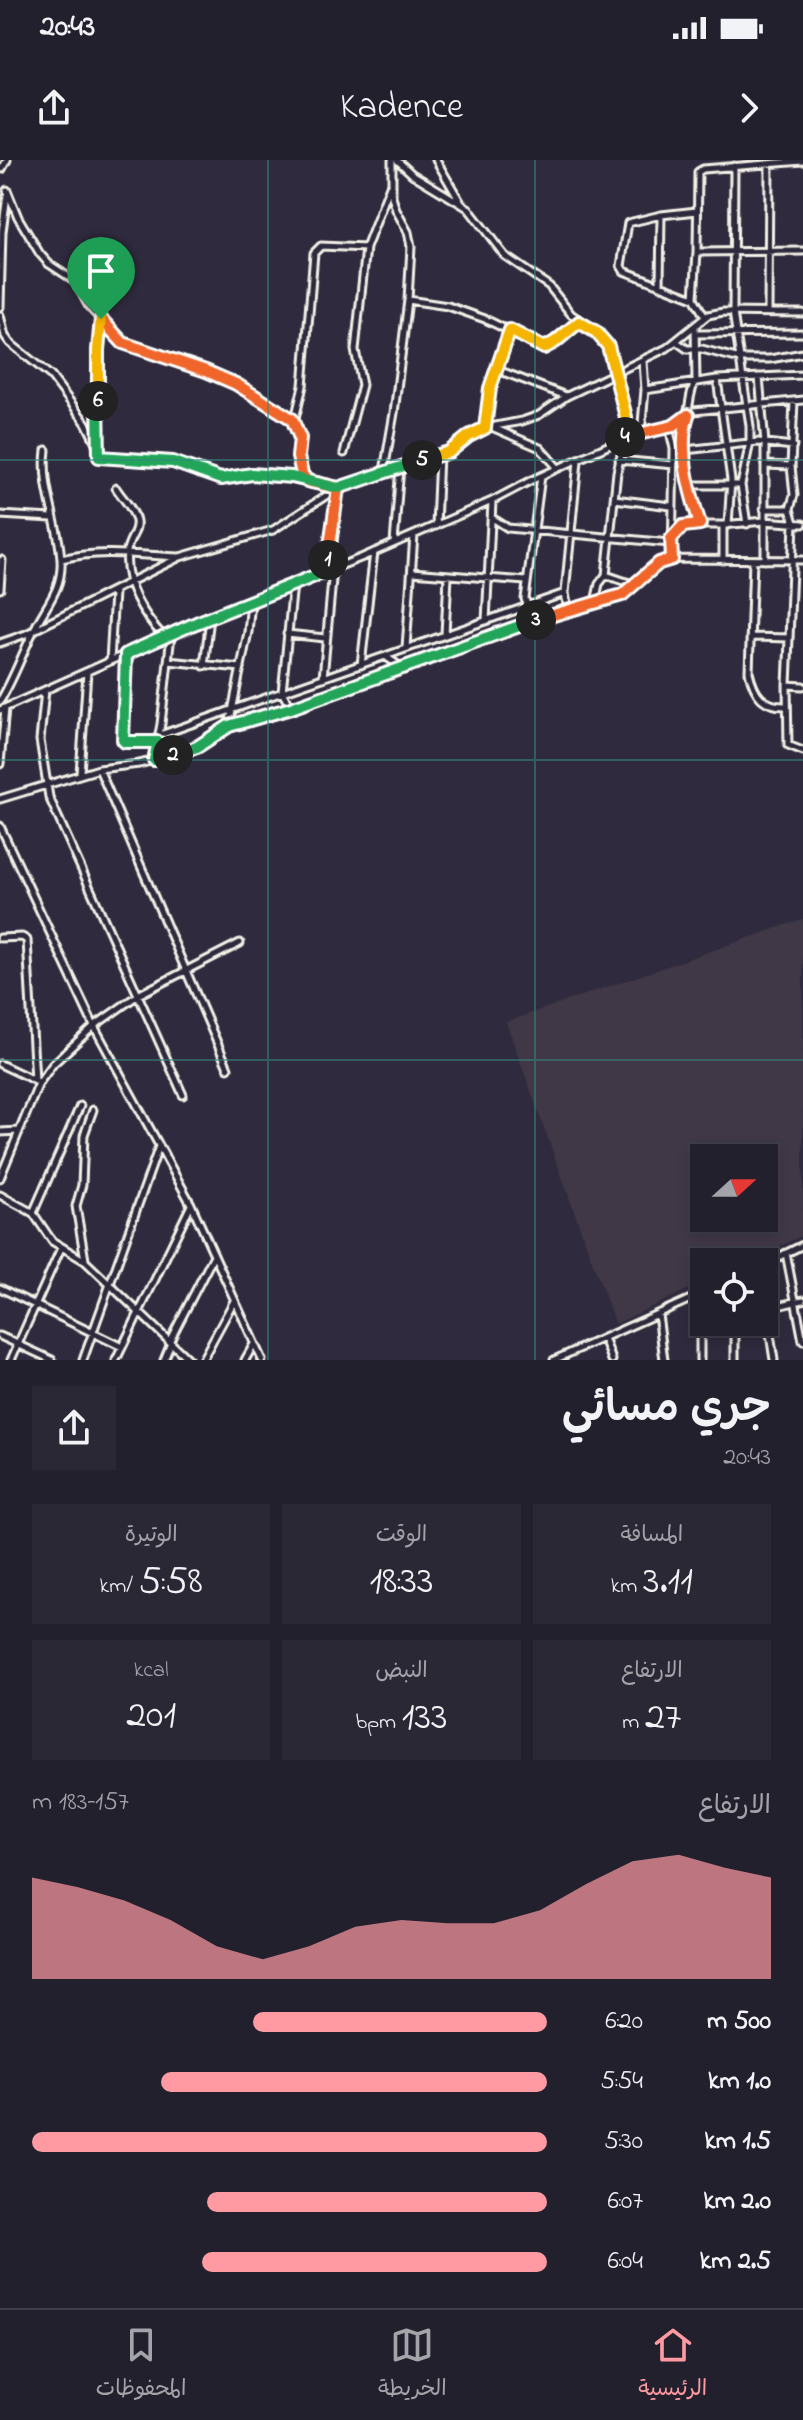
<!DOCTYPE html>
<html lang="ar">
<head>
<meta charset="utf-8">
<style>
  :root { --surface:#23202e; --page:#2b2836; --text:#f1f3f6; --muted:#a3a3aa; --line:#403e4a; --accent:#ff9aa2 }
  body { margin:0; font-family:"Indie Flower","Playpen Sans Arabic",sans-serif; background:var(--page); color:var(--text); direction:rtl; height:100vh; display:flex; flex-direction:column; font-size:30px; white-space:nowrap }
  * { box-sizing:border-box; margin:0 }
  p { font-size:26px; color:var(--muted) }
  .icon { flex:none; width:44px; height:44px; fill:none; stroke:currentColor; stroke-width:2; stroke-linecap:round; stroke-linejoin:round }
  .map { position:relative; height:1200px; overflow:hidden; direction:ltr }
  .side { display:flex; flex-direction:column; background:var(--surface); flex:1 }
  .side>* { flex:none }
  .needle { width:52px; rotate:69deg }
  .tools { position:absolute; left:690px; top:984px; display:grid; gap:16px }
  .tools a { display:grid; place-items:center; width:88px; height:88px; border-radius:0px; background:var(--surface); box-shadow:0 4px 12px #0003,0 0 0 2px var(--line); font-size:40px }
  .pin { position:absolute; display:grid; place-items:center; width:68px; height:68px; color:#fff; margin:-82px -34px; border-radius:50% 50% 50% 0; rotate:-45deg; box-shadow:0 0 8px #0007 }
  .pin .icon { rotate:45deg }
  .km { position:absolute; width:40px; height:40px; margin:-20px; border-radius:50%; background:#222; color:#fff; font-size:22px; line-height:40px; text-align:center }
  .round { display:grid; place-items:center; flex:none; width:84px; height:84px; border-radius:0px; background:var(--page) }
  .head { display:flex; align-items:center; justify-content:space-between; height:136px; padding:0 32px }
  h1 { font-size:44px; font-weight:600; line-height:60px }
  .metrics { display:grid; grid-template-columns:repeat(3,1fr); gap:12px; height:136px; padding:8px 32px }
  .metrics div { display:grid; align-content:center; border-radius:0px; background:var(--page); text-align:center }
  .metrics b { font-size:40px; font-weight:600 }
  .metrics small { font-size:22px; font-weight:400 }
  .metrics p { font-size:22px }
  .chart { height:224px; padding:16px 32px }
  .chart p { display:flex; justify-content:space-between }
  .chart svg { width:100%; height:144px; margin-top:8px; fill:var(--accent); opacity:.7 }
  ul { padding:0 32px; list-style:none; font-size:26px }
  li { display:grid; grid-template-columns:128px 96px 1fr; align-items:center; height:60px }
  li i { height:20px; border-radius:10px; background:var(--accent) }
  .status { display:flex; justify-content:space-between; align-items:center; height:56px; padding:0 40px; background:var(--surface); direction:ltr }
  .status svg { height:22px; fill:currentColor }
  header { display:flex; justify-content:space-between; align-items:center; height:104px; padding:0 32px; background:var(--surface); font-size:36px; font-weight:600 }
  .tabs { display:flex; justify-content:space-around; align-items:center; height:112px; border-top:2px solid var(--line); background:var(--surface); font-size:22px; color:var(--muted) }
  .tabs a { display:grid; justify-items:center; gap:4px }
  .tabs .current { color:var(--accent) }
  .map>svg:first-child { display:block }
</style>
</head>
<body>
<div class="status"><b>20:43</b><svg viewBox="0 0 49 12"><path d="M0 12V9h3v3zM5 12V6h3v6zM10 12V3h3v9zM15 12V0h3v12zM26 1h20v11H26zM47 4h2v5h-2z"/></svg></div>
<header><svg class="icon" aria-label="forward" viewBox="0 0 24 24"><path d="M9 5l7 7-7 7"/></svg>Kadence<svg class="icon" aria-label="share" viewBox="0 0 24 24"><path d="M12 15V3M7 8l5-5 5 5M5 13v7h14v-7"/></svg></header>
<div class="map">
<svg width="803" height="1200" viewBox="0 0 803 1200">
  <rect width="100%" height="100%" fill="#2f2a3d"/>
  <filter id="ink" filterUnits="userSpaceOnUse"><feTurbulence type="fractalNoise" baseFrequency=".0125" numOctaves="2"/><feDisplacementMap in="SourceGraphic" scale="16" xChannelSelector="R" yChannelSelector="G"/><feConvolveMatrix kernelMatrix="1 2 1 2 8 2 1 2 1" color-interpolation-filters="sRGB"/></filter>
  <g filter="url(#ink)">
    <path fill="#413946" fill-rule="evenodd" d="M803,759V1075L746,1102H704V1122L615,1164L506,862ZM704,998H764V1058H704Z"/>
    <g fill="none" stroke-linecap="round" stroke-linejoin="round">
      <g stroke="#f4f1e8" stroke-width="11">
        <path id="minor" d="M397,0L412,14L468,48L505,96L549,126L571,154L596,172L608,186L626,257V272L617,312L606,415L599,424L595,442
          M436,0L461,43
          M734,6L733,152L750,266V282L741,325L747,364
          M2,9L7,0
          M7,30L18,57L40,94L49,104L75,121L89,147L123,183L206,211L236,224L292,259L300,278L298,297L306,320
          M697,92L803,91
          M660,126L661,55
          M694,138L624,111L621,106L628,63L661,55L697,51
          M408,140L448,146L485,159L544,188L579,162
          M0,147L2,72L7,35
          M768,153L769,4
          M0,155L5,176L10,183L51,216L86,263L97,285
          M705,157L694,138L697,92L698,12L703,9L803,1
          M101,159L96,225L99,297L173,302L221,319L252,314L280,316L338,328L327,411
          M695,166L696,221C690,230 690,241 688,251C681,290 688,327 700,364
          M695,174L803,173
          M677,182L687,189H702L740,199H770L803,193
          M498,210L566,236
          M759,217L765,283V400
          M717,219L731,320L728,365
          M645,230L717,219L803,215
          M794,241L791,306L794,335L790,349L794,363L787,525L788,585L803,591
          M294,263L303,226L314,93L321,86L366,88
          M669,267L674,289L672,399
          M485,268L490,228L510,170
          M494,268L540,288L558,308
          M641,274L645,230L643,201
          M685,290L758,282L793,286
          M344,293L362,225L355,190L366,88L390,26
          M619,300L674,305
          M765,305L791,306
          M384,311L394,253L408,140L411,87L408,72L396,50L392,37V0
          M689,325H741
          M116,328C122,338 134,349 136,361C138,372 128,380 127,391C123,423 143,455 164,477
          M614,339L671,346
          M764,349H790
          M0,355L52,358
          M492,358L508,368L670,383
          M436,366L439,295
          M671,379L684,365H723L764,361L803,364
          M394,383L400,307
          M61,399C101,389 139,395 179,397
          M723,400V365
          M753,400L749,512C754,534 763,547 787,546
          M412,412L526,421
          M606,415L635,425
          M0,429L2,400
          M568,450L565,433L578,301
          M533,460L525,439L541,316
          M486,461L492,342
          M287,474L325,478
          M445,474L448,416
          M750,477L789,478
          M0,483L26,474L180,397L273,370L338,328L449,292L469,276L485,268L522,261L539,255L567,236L667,188L708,155L723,152L803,153
          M406,488L414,375
          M126,494L123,580L125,582H158
          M385,496L402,508
          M110,501L114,433
          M168,501L241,508
          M361,505L374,392
          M204,506L210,458
          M323,518L333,409
          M787,525L803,526
          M45,530L40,580L49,637L183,935
          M0,541C13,520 21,497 32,474C43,448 63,431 61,400C59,362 41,329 46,290
          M291,548L282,532L293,424
          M0,550L196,463L363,397L492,341L530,321L625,278L680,263L694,251L803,240
          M229,566L248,472L251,442
          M160,575L565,433
          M154,600L161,564L171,475
          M0,604L5,548
          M99,609L228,908
          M80,613L87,512
          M0,639L99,609L139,604L178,594L197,587L229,566L291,548L533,460L622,435L659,403L672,399L803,400
          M0,666L94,866L191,1044L262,1200
          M0,778L22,777L27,780L35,921
          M0,904L38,922
          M0,972L19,971
          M0,1018L39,923L53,904L94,866L138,835L240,783
          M0,1035L33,1053L52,1081L85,1101L189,1200
          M33,1053L80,946
          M786,1093L803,1181
          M85,1100L76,1046L82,1025L84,975L93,950
          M764,1104L803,1085
          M0,1128L122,1187
          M700,1135V1200
          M765,1149L803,1140
          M766,1149L774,1200
          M658,1154L664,1200
          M0,1176L52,1200
          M604,1178L612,1200
          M169,1182L213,1097
          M11,1200L61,1088
          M83,1200L159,986
          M116,1200L191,1045
          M164,1200L171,1183
          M202,1200L234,1141
          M245,1200L254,1184
          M554,1200L704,1133
          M735,1200V1162"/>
      </g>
      <use href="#minor" stroke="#2f2a3d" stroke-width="5"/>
    </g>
  </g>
  <g fill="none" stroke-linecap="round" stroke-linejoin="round" filter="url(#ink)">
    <g stroke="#fff" stroke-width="16">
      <path id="split-1" d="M101,159L123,183L206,211L236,224L292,259L300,278L298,297L302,314L307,321L338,328L328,400"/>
    </g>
    <g stroke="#fff" stroke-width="16">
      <path id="split-2" d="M173,595L154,600L158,582H125L123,580L126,494L196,463L327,411L328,400"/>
    </g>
    <g stroke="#fff" stroke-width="16">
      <path id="split-3" d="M173,595L197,587L229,566L291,548L536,460"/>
    </g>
    <g stroke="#fff" stroke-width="16">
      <path id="split-4" d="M536,460L622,435L659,403L672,399L671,379L683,366L700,364C690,332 677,289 688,255L673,266L625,277"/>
    </g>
    <g stroke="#fff" stroke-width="16">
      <path id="split-5" d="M422,300L449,292L469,276L485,268L490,228L510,170L544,188L555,182L579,162L596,172L608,186L626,257L625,277"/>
    </g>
    <g stroke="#fff" stroke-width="16">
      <path id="split-6" d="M98,241L99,297L173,302L221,319L252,314L292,317L338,328L422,300"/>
    </g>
    <g stroke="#fff" stroke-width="16">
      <path id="split-7" d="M98,241V190L101,159"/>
    </g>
    <use href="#split-1" stroke="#f0652b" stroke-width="10"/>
    <use href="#split-2" stroke="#22a559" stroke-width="10"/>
    <use href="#split-3" stroke="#22a559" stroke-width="10"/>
    <use href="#split-4" stroke="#f0652b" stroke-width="10"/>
    <use href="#split-5" stroke="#f5b400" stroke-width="10"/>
    <use href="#split-6" stroke="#22a559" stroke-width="10"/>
    <use href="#split-7" stroke="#f5b400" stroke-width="10"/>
  </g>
  <path fill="none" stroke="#318880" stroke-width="2" stroke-opacity="0.55" d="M268,0V1200M535,0V1200M0,300H803M0,600H803M0,900H803"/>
</svg>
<div class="tools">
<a><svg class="needle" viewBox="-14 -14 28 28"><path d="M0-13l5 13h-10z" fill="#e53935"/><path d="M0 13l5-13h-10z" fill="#a3a3aa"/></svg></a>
<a><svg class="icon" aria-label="locate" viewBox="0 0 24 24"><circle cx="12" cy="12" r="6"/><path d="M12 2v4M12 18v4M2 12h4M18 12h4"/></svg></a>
</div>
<div class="pin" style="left:101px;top:159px;background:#1e9e55"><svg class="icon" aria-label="arrive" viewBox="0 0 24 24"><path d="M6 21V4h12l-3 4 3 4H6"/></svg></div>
<b class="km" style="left:328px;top:400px">1</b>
<b class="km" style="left:173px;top:595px">2</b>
<b class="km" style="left:536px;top:460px">3</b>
<b class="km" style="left:625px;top:277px">4</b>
<b class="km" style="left:422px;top:300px">5</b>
<b class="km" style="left:98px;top:241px">6</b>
</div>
<section class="side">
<div class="head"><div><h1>جري مسائي</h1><p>20:43</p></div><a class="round"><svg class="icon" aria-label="share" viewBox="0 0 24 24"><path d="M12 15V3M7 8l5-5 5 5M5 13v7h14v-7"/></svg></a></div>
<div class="metrics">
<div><p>المسافة</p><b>3.11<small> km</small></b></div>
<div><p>الوقت</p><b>18:33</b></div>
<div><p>الوتيرة</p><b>5:58<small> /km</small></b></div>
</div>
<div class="metrics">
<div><p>الارتفاع</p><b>27<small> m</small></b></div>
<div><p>النبض</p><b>133<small> bpm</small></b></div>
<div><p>kcal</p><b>201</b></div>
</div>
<div class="chart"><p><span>الارتفاع</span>157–183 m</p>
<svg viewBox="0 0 160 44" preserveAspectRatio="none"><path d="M0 44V13L10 16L20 20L30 26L40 34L50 38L60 34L70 28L80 26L90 27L100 27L110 23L120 15L130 8L140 6L150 10L160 13V44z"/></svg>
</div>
<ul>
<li><b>500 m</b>6:20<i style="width:57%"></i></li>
<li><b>1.0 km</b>5:54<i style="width:75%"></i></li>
<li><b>1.5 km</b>5:30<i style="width:100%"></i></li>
<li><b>2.0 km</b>6:07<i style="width:66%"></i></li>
<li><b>2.5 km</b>6:04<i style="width:67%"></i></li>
</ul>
</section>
<nav class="tabs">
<a class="current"><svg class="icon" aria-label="home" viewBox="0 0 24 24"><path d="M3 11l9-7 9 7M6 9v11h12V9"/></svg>الرئيسية</a>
<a><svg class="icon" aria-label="map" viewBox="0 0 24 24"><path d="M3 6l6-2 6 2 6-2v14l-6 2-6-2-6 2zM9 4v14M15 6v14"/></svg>الخريطة</a>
<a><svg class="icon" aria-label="saved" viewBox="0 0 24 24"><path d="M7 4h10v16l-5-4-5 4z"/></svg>المحفوظات</a>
</nav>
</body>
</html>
